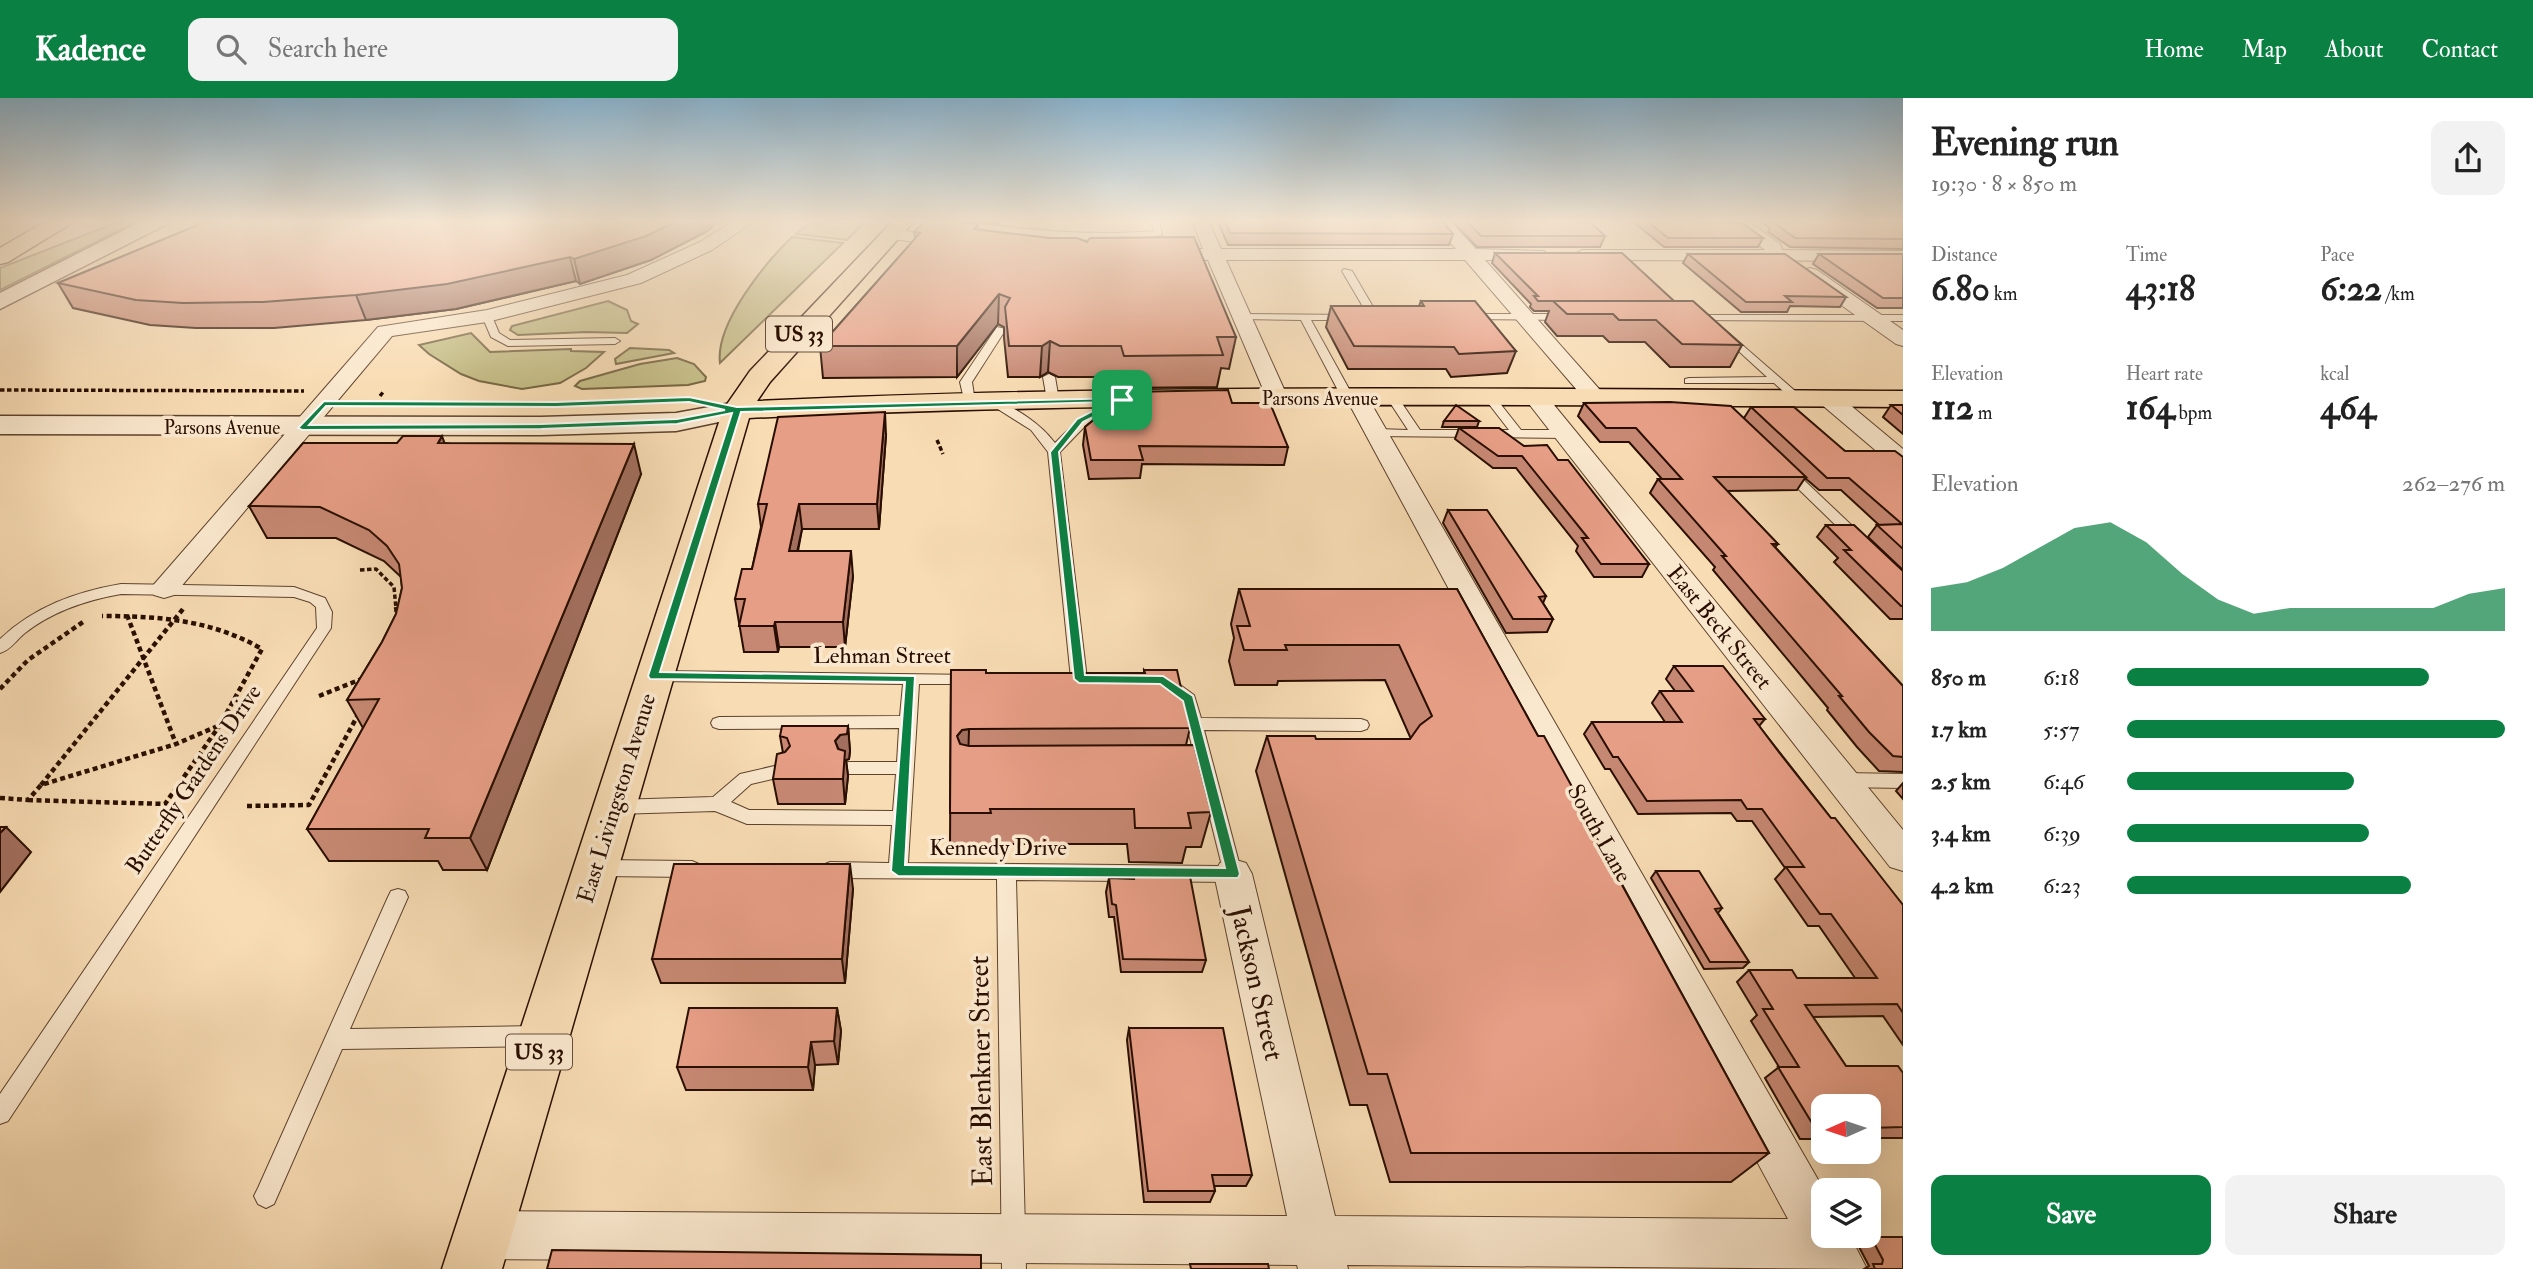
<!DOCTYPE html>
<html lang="en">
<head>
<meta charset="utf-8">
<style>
  :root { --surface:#fff; --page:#f2f2f2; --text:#222; --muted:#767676; --accent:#0b8043 }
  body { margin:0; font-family:"IM FELL Double Pica",serif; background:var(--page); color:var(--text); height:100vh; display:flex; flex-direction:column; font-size:26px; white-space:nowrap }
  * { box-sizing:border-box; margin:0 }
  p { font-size:23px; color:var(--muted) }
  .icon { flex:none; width:38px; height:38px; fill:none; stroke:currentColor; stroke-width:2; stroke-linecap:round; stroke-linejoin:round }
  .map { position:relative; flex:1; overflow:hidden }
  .panel { display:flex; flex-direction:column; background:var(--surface); width:630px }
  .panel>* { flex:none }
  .needle { width:46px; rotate:267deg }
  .buttons { position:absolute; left:1811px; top:996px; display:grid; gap:14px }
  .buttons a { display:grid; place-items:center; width:70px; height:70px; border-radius:14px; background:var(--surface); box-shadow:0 7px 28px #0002; font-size:35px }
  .pin { position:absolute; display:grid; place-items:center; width:60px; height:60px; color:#fff; margin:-30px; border-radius:14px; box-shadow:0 4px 10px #0006 }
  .round { display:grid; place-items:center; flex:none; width:74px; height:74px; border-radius:14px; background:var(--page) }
  .summary { display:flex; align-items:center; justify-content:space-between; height:119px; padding:0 28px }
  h1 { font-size:38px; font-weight:700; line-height:52px }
  .stats { display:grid; grid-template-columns:repeat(3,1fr); gap:10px; height:119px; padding:7px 28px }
  .stats div { display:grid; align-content:center }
  .stats b { font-size:35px; font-weight:700 }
  .stats small { font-size:19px; font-weight:400 }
  .stats p { font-size:19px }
  .chart { height:196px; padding:14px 28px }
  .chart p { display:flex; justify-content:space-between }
  .chart svg { width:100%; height:126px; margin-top:7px; fill:var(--accent); opacity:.7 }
  .primary-button { display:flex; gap:14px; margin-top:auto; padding:14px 28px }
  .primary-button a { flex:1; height:80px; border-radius:14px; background:var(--accent); color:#fff; font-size:28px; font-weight:700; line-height:80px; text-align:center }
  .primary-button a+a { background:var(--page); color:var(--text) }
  ul { padding:0 28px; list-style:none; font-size:23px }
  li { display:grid; grid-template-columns:112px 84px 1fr; align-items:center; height:52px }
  li i { height:18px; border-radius:9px; background:var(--accent) }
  header { display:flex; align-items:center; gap:42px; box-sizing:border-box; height:98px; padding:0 35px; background:var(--accent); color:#fff }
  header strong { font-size:33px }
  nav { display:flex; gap:38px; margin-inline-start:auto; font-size:24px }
  .search { width:490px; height:63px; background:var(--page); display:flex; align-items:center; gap:18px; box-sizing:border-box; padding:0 24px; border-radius:14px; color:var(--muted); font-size:26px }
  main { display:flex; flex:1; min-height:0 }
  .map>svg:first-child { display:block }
</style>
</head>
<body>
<header>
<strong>Kadence</strong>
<div class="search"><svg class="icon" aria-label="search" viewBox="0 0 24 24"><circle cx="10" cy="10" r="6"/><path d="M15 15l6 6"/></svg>Search here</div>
<nav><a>Home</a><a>Map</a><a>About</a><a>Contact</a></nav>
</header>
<main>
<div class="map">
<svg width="1903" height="1171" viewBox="0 0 1903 1171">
  <rect width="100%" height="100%" fill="#f8dcb4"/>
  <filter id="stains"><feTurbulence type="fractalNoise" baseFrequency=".00286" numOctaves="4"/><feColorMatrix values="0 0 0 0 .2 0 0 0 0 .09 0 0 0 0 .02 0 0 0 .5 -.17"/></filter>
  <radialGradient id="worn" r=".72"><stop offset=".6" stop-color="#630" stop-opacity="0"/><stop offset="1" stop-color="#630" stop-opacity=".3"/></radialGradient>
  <path fill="#c5be87" stroke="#764" stroke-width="2" d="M123,122H140L0,192V170Z
    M813,122H867L847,142L796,136Z
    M792,139L843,145L720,265C715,226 765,165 792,139Z
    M608,203L627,212L631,223L638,226L627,235L586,234L518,237L510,232L512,228Z
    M471,235L490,254L571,251V253L604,254L586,270L560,285L522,291L479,283L461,276L429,256L419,247Z
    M630,250L669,252L674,255L616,266L615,261Z
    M677,260L694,266L706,279L705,283L688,287L582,291L575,288L580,283L640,266Z"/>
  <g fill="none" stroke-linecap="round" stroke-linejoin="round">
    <g stroke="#5d422d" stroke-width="2">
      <path id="service" d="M1151,122H1159L1162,137C1095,149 1023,137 956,129L952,126L956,123C1022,131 1088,139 1154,133Z
        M1344,171L1352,173L1379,219L1378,221L1369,219L1342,173Z
        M483,216H491L499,235L510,242L615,240L620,243L615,246L508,248L491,239L482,218Z
        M1238,216L1352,217V221L1348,222H1311L1354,300L1352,302L1342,300L1301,222L1242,221L1237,218Z
        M1469,216H1565L1570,219L1565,222L1465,221V217Z
        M1693,217H1903V223L1689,222L1688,220Z
        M997,229L1006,231L972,284L975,304L965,306L960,284Z
        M1725,232L1802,299V303H1794L1774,285H1685V281L1689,280L1767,279L1721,237V233Z
        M1049,276L1055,279L1059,302L1053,305L1047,302L1043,279Z
        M1393,297L1397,298L1420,332H1509L1485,301L1491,298L1495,299L1521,332H1565L1571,336L1565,340L1373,338L1371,335L1377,331L1408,332L1387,300Z
        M1122,298L1128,301L1126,303L1088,325L1060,354L1087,581L1079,586L1071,581L1048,354L1031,332L985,303L995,301C1018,312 1039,324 1055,345L1080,320Z
        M1786,368L1790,369L1863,438L1865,441L1863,444H1853L1782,375V369Z
        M121,486L294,489L325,500L332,514L331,530L8,1023L0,1026V996L317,530L316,509L310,504L294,499L121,496C87,502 53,513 25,535C17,541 11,552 0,555V541C34,509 75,494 121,486Z
        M654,573L976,577L978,581L970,586H919L908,765L1222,768L1181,604L1158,585L1160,581H1172L1194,597L1201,620L1361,621L1367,623L1369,627L1367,631L1361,633L1204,632L1242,776L1240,781L1233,784L1016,782L1026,1171H1002L997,781L830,780L823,777L821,772L823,767L830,764L889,765L892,727L747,726L715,713L616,716L610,714L607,709L610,704L616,702L713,699L740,676L783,666L789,667L792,672L789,677L751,686L731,704L749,712L893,713L896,676H849L843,675L840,670L843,665L849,664H897L899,630L719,631L713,629L711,625L713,621L719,619L900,618L903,586L654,583L646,578Z
        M1843,675L1903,676V690L1843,689L1837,687L1834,682L1837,677Z
        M599,762L692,763L699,766L701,771L699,776L692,779L599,778L592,775L590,770L592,765Z
        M398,791L405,793L408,799L350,931L537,928L544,931L548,938L544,945L537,948L342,951L274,1106L266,1110L258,1106L254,1098L258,1090L388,799L391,793Z"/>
    </g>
    <g stroke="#5d422d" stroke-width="2">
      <path id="minor" d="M735,122H756L712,152L641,185L487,224L392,238L174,497L164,500L154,497L150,491L378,229L487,212L627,177L700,144Z
        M1192,122H1208L1221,151H1456L1431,122H1449L1476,151L1544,153L1547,157L1538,162H1485L1608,301L1605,306H1589L1465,162H1226L1288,300L1285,305H1269L1208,162L1159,161L1150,156L1159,151H1203Z
        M1726,122H1746L1780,146L1782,152L1903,153V163L1582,162L1573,157L1582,152H1765Z
        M892,131L957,140L966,145L957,150L886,140L883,136L886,132Z
        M1810,170L1817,172L1903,232V248L1896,246L1803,180L1801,176L1803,172Z
        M1357,293L1365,295L1368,300L1824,1092V1138H1850L1867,1171L1347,1167L1348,1171H1298L1297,1167L483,1161L466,1154L459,1137L466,1120L483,1113L1287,1118L1214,776L1220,765L1233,761L1246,765L1252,776L1335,1118L1788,1121L1346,300L1349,295Z
        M1537,294L1545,296L1903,732V773L1890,769L1529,306L1526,301L1529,296Z
        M1829,294L1837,296L1903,351V370L1894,368L1821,306L1818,301L1821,296Z"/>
    </g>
    <g stroke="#5d422d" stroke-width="3">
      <path id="tertiary" d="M144,122H170L167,126L0,211V195Z
        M737,304L747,306L751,312L747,318L676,333L541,337L0,336V318L541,319L676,315Z"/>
    </g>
    <g stroke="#290e00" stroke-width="3">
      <path id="primary" d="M894,122H915L770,284L757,303C1139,285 1521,291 1903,293V309C1518,307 1133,302 749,320L502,1171H442L723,312L750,273Z"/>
    </g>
    <g stroke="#290e00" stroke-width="3">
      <path id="motorway" d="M48,122H73L70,126L8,164L0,166V150Z"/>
    </g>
    <path stroke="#290e00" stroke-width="3.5" stroke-dasharray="4.5 2.5" stroke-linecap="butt" d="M0,292L304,293
      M380,298L384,293
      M937,342L943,356
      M360,472L376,471L394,489L396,511"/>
    <path stroke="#290e00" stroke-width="4.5" stroke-dasharray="5 3.5" stroke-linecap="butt" d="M396,509L397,517
      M127,517L176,646
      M0,591L28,562L83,524
      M319,598L364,580
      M41,687L183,511
      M0,700L28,702L41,687L176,646L220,627
      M28,702L165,706L220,627L262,551C212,522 159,518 102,518
      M247,708L309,707L359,615"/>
    <use href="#service" fill="#fae8ce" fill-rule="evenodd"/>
    <use href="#minor" fill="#fae8ce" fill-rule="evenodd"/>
    <use href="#tertiary" fill="#fae8ce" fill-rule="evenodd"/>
    <use href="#primary" fill="#f8dcb4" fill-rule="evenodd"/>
    <use href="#motorway" fill="#f8dcb4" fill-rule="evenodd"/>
  </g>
  <path fill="#c78873" stroke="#290e00" stroke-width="2" d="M210,122H717L710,131L702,136L651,162L580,186L576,183L456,211L366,222L274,230H196L150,227L73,210L58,185Z
    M967,122H1001L998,126Z
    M1217,122H1441L1453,136L1449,147H1228Z
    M1451,122H1588L1605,138L1600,149H1477Z
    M1631,122H1693L1697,124L1763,140L1758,149H1664Z
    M1759,122H1903V151L1790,149L1768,134L1770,130Z
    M978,126L977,131L1236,239L1229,271L1221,270L1217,289L1120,290L1117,279H1058L1048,274L1040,279H1008L1004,240V229L998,226L957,279L823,280L820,248L915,141L914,134Z
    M1495,155L1674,203L1742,247L1730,269H1670L1645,244H1609L1603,238H1557L1545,224L1549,213H1534L1530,209L1531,206L1492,165Z
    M1688,156L1846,199L1840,209L1790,208L1787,214H1741L1683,165Z
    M1819,156H1903V210H1877L1813,166Z
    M1421,203L1516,253L1507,275L1451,279L1446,271H1348L1326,229L1331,208H1419Z
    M1127,294L1232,305L1288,349L1284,367L1142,366L1140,380L1089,381L1083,347L1085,329L1125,307Z
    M1584,305L1744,320L1751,309L1845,353L1903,359V472L1868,439L1877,427H1879L1841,392H1819L1805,380L1797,392L1727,393L1778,446L1775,449L1903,588V674L1879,673L1857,649L1827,612L1828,610L1713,472L1715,469L1650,395L1658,381H1662L1629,344H1600L1578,318Z
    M1891,307H1903V336L1883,319Z
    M1444,323H1479L1477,329H1442Z
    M1459,330L1524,348L1558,362L1649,466L1642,479H1594L1576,453L1578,448L1516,370H1493L1455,341Z
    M886,337L879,431H802L798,453L853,478L845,549H779L778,554H744L735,501L752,471L761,429L758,406Z
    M445,345L641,376L487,772H443L438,763H329L307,731L363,630L347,602L382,544L396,516L402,490L401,479L384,463L336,440H267L249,408Z
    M1448,412L1546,498L1543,505L1553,521L1547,534L1506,535L1443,425Z
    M1826,427L1903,473V521H1890L1834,464L1838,460L1817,439Z
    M1239,491H1457L1538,638L1586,714L1584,717L1769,1055L1731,1084H1390L1367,1007H1350L1256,673L1267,638L1316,641H1411L1385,582L1278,583L1277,587H1235L1229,563L1234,540L1231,526Z
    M1674,568L1765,621L1759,628L1831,720L1903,807V947L1883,918L1813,919L1846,968L1903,975V1040H1869V1008H1824V1041H1800L1765,980L1779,969L1751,923L1757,917L1737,884L1749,872L1797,880H1855L1819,828H1808L1775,781L1785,770L1752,723H1737L1731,715L1638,716L1610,671H1605L1584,636L1592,624H1665L1652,605L1660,593H1675L1666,581Z
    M951,572L986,575H1144V572L1190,630L1186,647L1211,714L1201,749H1186L1182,765L1129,764L1127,746H989V750H950Z
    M848,628L850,653L849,661L846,662L848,678L845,706H778L773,681L783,655L780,638Z
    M1903,685V701L1896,693Z
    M1133,773L1206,862L1202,874H1121L1114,819H1109L1106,794L1109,780H1132Z
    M1656,773L1722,810L1718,815L1749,864L1743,870L1704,871L1651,780Z
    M853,791L845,885H661L652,861Z
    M837,910L841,933L838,966L815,967L813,992H686L677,969Z
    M1129,930L1252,1077L1246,1088H1214L1215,1093L1210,1104H1144L1127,942Z
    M1871,1139L1903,1171H1864L1869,1168L1858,1147Z"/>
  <path fill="#a26f5e" stroke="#290e00" stroke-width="2" d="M680,122H717L710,131L702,136L651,162L580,186L574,161Z
    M570,159L576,183L456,211L366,222L356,197Z
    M999,196L998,226L957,279V248Z
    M1050,243L1048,274L1040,279L1042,248Z
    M885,314L886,337L879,431L877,406Z
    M442,338L453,368L438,345Z
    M634,346L641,376L487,772L470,740Z
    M799,406L802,431L792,478L789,453Z
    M851,453L853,478L845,549L843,524Z
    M775,524L779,549L778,554L774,528Z
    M848,628L850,653L849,661L846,662L848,678L845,706L843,681V662L835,643Z
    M969,631L968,666L957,638L962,632Z
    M6,729L31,754L0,794V735Z
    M850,766L853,791L845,885L842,861Z
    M837,910L841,933L838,966L834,943Z
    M811,944L815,967L813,992L808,969Z"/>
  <path fill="#e79e86" stroke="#290e00" stroke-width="2" d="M210,122H680L646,138L574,161L570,159L447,186L356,197L263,204L183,205L136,202L58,185Z
    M926,122H943L978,126L974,131L1050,140H1077L1087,144L1090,140L1194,139L1236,239H1217L1223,257L1124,258L1121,248H1060L1050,243L1042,248H1009L1005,209L1010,200L999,196L957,248H820L920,135L914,134Z
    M1224,122H1441L1453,136L1230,135Z
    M1466,122H1588L1605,138H1481Z
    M1646,122H1693L1697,124L1742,125L1763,140H1668Z
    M1777,122H1903V141L1795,140L1773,124H1781Z
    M1495,155H1622L1674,203H1538L1534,198H1538Z
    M1688,156H1785L1846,199L1785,198L1792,204H1746Z
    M1819,156H1903V200H1883Z
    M1421,203H1475L1516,253L1459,256L1454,249L1354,248L1331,208H1424Z
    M1553,203H1693L1742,247L1682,246L1656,222H1619L1613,216H1567Z
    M1228,292L1232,305H1270L1288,349L1139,348L1143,362H1091L1085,329L1108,310L1130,306L1127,294Z
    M1670,304L1731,308L1806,379H1714L1778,446H1772L1903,588V659L1893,658L1869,634L1839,598H1842L1722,458H1726L1658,381H1682L1636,330H1606L1584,305Z
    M1456,307L1479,323H1444Z
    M1891,307H1903V317Z
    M1751,309H1794L1845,353H1895L1903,359V451L1877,427L1902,426L1849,380H1827Z
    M885,314L877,406H799L789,453H851L843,524H775L774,528H739L745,501H735L742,471H752L767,406H758L778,319Z
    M1459,330H1499L1524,348L1547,347L1558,362H1568L1649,466H1601L1582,440H1588L1522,358H1498Z
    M403,338H442L438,345L634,346L470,740H425L429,731H307L379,601L347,602L382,544L396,516L402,490L399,466L387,448L369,432L320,409L249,408L303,345H397Z
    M1448,412H1487L1546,498L1539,499L1553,521H1513Z
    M1826,427H1854L1903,473V508H1901L1844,452H1851Z
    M1239,491H1457L1538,638H1544L1586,714H1582L1769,1055H1411L1387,976H1368L1267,638H1315L1316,641H1410L1420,627L1432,618L1399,547H1285L1287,552H1244L1237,528H1250Z
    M1674,568H1723L1765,621H1754L1778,653L1831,720H1835L1903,807V915L1897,906L1805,907L1846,968H1898L1903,975V1029L1869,1030V1008H1824V1030H1815L1778,969H1799L1763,911H1773L1749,872H1792L1797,880H1877L1831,816H1820L1786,769H1804L1762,711H1747L1741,702L1647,703L1618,659H1613L1592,624H1682L1660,593H1693Z
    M951,572H986V575H1145L1144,572H1177L1190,630L969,631L962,632L957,638L960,646L969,648L1194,647L1211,714L1188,715L1191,730H1135L1134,711H990L991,715H950Z
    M782,628H848L847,636L840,637L835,643L838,651L845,653L843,681H773L777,656L785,654L790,648L787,640L780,638Z
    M0,729H6L0,735Z
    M674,766H850L842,861H652Z
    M1133,773H1189L1206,862L1123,861L1116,807L1112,806L1109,780L1134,781Z
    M1656,773H1699L1722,810L1715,811L1749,864H1710Z
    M689,910H837L834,943L811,944L808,969H677Z
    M1129,930H1223L1252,1077H1212L1215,1093H1148Z
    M1871,1139H1903V1171H1875L1873,1166H1882L1883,1162Z
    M552,1152L981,1157V1171H547Z
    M1190,1166H1268L1269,1171H1191Z"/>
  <linearGradient id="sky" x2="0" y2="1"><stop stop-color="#8ab6d3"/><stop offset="0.43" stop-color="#fcefdd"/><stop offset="1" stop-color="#fcefdd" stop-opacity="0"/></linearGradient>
  <rect width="1903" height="286" fill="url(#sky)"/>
  <path fill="#0b8043" stroke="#fff" stroke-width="2" fill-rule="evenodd" d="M689,299L737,309L1125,300V303L1083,324L1059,354L1085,577L1163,578L1193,598L1240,776L1238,780L898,778L891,773L905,584L650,581L648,578L732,315L677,326L541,331L302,332L298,330L324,303L556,304ZM689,304L725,312L677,321L541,326L309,327L326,308L556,309ZM1110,304L1077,321L1050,354L1074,581L1079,585L1160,586L1183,603L1225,770L905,767L915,578L660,574L741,314Z"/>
  <g text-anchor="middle" stroke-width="7" stroke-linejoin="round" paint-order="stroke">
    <g font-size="19" fill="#290e00" stroke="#fae8ce">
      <text x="1320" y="307">Parsons Avenue</text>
      <text x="222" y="336">Parsons Avenue</text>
    </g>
    <g fill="#fae8ce" stroke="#684f3e" stroke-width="2">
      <rect x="766" y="218.5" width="66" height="35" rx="5"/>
      <rect x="506" y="936.5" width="66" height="35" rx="5"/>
    </g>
    <g font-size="21" font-weight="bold" fill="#290e00">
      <text x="799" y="243">US 33</text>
      <text x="539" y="961">US 33</text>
    </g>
    <g font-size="23" fill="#290e00" stroke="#fae8ce">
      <text transform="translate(1720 529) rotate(51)" y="8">East Beck Street</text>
      <text x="882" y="565">Lehman Street</text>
      <text transform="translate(193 681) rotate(-56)" y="8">Butterfly Gardens Drive</text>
      <text transform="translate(616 700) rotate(-73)" y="8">East Livingston Avenue</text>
      <text transform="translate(1600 735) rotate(61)" y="8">South Lane</text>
      <text x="998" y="757">Kennedy Drive</text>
    </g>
    <g font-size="28" fill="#290e00" stroke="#fae8ce">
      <text transform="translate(1258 885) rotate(77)" y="10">Jackson Street</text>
      <text transform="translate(980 973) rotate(-91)" y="10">East Blenkner Street</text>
    </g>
  </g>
  <rect width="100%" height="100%" filter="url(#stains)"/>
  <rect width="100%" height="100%" fill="url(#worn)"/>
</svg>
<div class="buttons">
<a><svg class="needle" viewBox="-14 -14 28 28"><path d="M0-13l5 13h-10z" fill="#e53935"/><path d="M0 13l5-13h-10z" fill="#767676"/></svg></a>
<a><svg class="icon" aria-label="layers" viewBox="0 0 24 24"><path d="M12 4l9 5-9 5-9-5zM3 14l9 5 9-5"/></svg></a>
</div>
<div class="pin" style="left:1122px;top:302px;background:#1e9e55"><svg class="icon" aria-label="arrive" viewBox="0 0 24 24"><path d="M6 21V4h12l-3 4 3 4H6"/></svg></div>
</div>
<section class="panel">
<div class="summary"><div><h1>Evening run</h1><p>19:30 · 8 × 850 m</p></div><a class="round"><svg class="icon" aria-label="share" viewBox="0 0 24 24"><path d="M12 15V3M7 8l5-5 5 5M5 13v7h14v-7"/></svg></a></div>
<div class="stats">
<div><p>Distance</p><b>6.80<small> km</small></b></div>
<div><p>Time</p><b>43:18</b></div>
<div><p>Pace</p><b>6:22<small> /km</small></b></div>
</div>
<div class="stats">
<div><p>Elevation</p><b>112<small> m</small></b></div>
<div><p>Heart rate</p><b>164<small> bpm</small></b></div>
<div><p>kcal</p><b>464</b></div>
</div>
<div class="chart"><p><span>Elevation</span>262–276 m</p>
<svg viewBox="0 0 160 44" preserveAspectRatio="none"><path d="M0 44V29L10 27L20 22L30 15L40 8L50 6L60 13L70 24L80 33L90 38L100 36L110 36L120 36L130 36L140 36L150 31L160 29V44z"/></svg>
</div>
<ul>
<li><b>850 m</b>6:18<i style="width:80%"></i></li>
<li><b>1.7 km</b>5:57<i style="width:100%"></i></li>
<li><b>2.5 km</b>6:46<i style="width:60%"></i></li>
<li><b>3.4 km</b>6:39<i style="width:64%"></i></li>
<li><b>4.2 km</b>6:23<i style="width:75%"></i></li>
</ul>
<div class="primary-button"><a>Save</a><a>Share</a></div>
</section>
</main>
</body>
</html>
